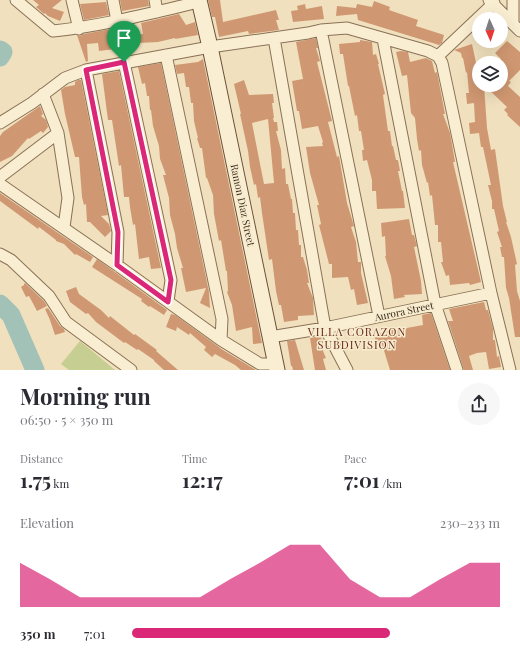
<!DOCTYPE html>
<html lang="en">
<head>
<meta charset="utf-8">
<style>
  :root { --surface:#fff; --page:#f7f7f7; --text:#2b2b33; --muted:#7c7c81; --accent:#db2777 }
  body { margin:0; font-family:"Playfair Display",serif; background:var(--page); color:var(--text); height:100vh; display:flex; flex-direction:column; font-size:15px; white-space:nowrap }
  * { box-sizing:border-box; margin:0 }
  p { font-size:13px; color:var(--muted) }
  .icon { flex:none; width:22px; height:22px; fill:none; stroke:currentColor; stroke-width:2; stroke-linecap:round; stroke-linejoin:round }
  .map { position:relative; height:370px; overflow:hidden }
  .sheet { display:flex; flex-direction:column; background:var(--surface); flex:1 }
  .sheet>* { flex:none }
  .needle { width:26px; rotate:177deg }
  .buttons { position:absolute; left:472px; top:12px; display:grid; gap:8px }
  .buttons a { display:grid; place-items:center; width:36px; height:36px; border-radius:50%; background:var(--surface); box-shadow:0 4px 16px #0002; font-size:20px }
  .pin { position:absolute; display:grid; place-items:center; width:34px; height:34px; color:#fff; margin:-41px -17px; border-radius:50% 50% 50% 0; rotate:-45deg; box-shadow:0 0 4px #0007 }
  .pin .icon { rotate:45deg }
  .round { display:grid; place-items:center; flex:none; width:42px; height:42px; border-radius:21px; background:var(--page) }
  .headline { display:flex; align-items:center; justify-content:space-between; height:68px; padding:0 20px }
  h1 { font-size:22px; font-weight:700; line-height:30px }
  .stats { display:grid; grid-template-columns:repeat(3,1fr); gap:6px; height:68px; padding:4px 20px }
  .stats div { display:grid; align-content:center }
  .stats b { font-size:20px; font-weight:700 }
  .stats small { font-size:11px; font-weight:400 }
  .stats p { font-size:11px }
  .chart { height:112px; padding:8px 20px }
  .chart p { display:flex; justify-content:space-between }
  .chart svg { width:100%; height:72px; margin-top:4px; fill:var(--accent); opacity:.7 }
  ul { padding:0 20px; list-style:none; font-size:13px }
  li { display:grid; grid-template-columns:64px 48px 1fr; align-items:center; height:30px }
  li i { height:10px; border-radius:5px; background:var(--accent) }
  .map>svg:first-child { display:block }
</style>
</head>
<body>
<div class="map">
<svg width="520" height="370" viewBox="0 0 520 370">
  <rect width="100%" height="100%" fill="#f0e0be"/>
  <path fill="#c7ce92" d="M80,341L115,370H69L61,364Z"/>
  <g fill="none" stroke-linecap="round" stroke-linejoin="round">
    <path stroke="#a2c1b7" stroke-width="19" d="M0,50L3,52L0,57
      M0,304L11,315L35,370"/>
  </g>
  <path fill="#d09872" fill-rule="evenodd" d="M33,0H62L52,8L64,12L60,21L48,16L45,13L44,14L36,7L39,5Z
    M120,0H148L149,6L122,11Z
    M208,0H220L223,22L276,10L279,20H276L279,30L249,34L248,31L219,37L215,17H212Z
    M374,1L390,7L389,10L418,20L416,26L444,35L442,43L439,45L358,20L357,14L336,16L337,6L356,8L357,4L372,7Z
    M106,2L109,15L84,20L80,4Z
    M305,4L306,9L322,6L324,19L293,22L291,11L298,10L297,6Z
    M179,14L186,25L195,22L198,35L175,39V38L158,42L139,43V46L99,51L98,43L87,44L88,61L86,62L77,35L80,36L84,34L121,27L125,36L143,34L141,23Z
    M316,38L318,48H316L320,61L317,62L332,121L328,122L337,157L339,156L347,203L354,226L351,227L356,242L358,262H361V273L368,303L357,305L354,289L351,290L348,277L332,278V264H329L319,225L321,224L317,205H319L310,173L306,147L323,146L322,143L323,142L318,126L302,129L299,111H297L292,81L303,79L296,42Z
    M360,40L372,42L373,55L376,54L379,64H378L385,94L383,95L388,131H390L392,146H393L396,160H398L400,171H398L402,191H403L405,208L377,209L376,191H372V180L367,160L363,161L362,150H364L361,131H359L357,115L355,116L349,86H348L343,54H340L339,44L360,42Z
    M507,41L520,52V70L509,81L511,82L508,86L520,97V127L507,115L508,114L504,110L507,107L484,85L487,128L491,150L495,149L503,206L507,222H506L511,237L517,264L515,265L517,291L520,301V337H515L509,298L506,288L504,257H502L500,247H502L497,232L499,231L494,209H492V201L488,185H491L483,147H481L479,133L470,134L469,123L475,122L474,103L467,104L466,93H469L467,72L466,73L463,58H462L461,53L454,50L472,44L479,77V85H501V59L495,53Z
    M401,51L408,52L410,62L426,58L432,61L435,73L437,72L445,114H443L450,133L452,144L455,162H453L481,282L470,285L469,283L450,285L449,275L446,276L441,262H443L441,242H438V225H435L432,195L430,196L428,182L427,183L422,165L421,150L419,151L417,139L415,118L411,113L407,75L402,76L396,52Z
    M203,59L261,339L262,343L253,344L252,327L236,331L232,305L227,292L228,291L227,271H226L221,240L219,241L214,214L213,195L207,178H206L202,148H200L197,138H198L194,121L193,103H191L189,87H186L184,73L177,74L175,65L198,62Z
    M161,63L209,292L210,308L200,303L206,288L186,292L181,268H183L177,248L175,234L170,215L169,198L163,175H166L160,159L159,146L153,126L151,110H150L149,96H147L145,83L142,84L138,67Z
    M119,71L161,268L151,269L149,257L139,259L135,224L133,225L130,207L129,197H124L121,165L119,166L112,120H108L102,74Z
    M78,80H81L108,215L101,216L109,224L111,231L105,237L90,222H87L86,204L84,205L82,197L79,157H75L65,114L61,90L65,87L75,85V82Z
    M244,80L249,95L273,94L274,103H272L274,118H273L274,122H277L278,131H276L281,150L282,169L285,168L286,184H288L291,199H292L293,213H295L296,230H298L299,245H301V257H303L307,270L309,283H307L313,298L314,315L298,316V320L284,322L281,305H279L276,291L272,259L269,260L262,213L260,197L258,198L256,184L254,185L250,167L248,151L240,114H241L234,84ZM268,119L274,183L264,184L252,123Z
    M40,106L43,114L41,116L46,120L48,127L43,133L41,131L29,139L28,138L12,156L0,162V136L3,132Z
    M0,193L93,257L90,262L76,254L75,255L64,244L56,241V240L39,227L38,229L34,226L0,201Z
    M409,219L412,235H414L417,246L414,247L421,281L422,294L404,295L405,297L394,299L391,276L385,256H386L385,236L382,237L381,223Z
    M97,259L167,310L164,315L150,306L149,307L141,301L142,299L92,267Z
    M25,283L44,301L47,306L37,311L29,296L26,297L21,287L24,285V284Z
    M76,287L79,294L101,310L109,318L110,316L134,335L135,334L157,350L156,351L178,370H164L154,361V360L138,349L137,350L125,342L124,343L96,322L88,313L86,314L70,302L66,291Z
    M484,302L486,310H488L493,329V340H495L497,357L499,356L501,367L489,369L486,352L477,353L469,356L473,370H464L448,321H453L449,309Z
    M48,308L60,326L64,329L65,332L55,335L50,320L45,309Z
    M431,313L450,370H390L382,344L377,345L374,335L396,329V330L423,325L422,315Z
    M171,314L175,315L223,350L256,370H241L235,365L215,354L212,357L204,350L206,347L190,333L189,335L177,327L176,331L166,327Z
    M321,336L323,351L326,358L323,359L326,370H315L310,338Z
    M295,340L304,370H293L292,366H291L287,341Z"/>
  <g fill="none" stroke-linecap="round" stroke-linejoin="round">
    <g stroke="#897156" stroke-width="13">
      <path id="street" d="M16,0L53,31C102,26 151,13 199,2
        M72,0L79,29
        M113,0L117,21
        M155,0L157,12
        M489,0L520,31
        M513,24V0
        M321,30L379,316
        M274,38L325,328L347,370
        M383,39L435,304L457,370
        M166,55L222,319L221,340
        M438,56L494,3
        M124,62L171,280L168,301
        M86,70L118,232L117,265
        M43,94L58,133L68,198L64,227
        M0,123L32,103L65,78L86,70L210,47L308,33L321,30L347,28L428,51L438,56L442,63L491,293L510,370
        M0,177L58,133
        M0,184L117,265L221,340L260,364H276
        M0,254L11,260L49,296L66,322L131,370
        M270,337L325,328L491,293"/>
    </g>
    <g stroke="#6a513a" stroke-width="17">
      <path id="secondary" d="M199,0L210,47L277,370"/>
    </g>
    <use href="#street" stroke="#faeed2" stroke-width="11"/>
    <use href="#secondary" stroke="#faeed2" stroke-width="15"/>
  </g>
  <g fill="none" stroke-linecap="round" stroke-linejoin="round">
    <g stroke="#fff" stroke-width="8">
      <path id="route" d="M124,62L171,280L168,302L117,265L118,232L86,70Z"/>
    </g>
    <use href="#route" stroke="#db2777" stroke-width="5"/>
  </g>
  <g text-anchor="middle" stroke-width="3" stroke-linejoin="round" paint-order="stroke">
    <g font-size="10" fill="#37291b" stroke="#f7ebce">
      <text transform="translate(243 205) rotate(78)" y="4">Ramon Diaz Street</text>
      <text transform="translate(404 311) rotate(-12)" y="4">Aurora Street</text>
    </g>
    <g font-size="11" letter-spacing="1" fill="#662819" stroke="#f7ebce">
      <text x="357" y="336">VILLA CORAZON<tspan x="357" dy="13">SUBDIVISION</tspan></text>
    </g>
  </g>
</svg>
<div class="buttons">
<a><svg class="needle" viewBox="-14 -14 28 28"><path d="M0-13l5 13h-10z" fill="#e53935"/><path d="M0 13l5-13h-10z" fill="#7c7c81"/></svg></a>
<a><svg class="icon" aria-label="layers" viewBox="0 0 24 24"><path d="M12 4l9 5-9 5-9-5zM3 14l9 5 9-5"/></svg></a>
</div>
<div class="pin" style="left:124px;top:62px;background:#1e9e55"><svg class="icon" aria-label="arrive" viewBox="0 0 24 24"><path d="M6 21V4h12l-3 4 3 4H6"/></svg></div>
</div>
<section class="sheet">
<div class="headline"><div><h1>Morning run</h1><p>06:50 · 5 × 350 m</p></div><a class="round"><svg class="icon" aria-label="share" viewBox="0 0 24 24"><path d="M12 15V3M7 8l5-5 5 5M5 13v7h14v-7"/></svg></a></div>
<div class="stats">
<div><p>Distance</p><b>1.75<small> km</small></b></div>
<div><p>Time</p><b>12:17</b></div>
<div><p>Pace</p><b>7:01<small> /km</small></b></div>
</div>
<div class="chart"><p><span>Elevation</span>230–233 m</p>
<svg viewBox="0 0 160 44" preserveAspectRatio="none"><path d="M0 44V17L10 27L20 38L30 38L40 38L50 38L60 38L70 27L80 17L90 6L100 6L110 27L120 38L130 38L140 27L150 17L160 17V44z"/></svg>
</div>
<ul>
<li><b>350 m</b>7:01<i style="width:70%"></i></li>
</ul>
</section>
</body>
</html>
